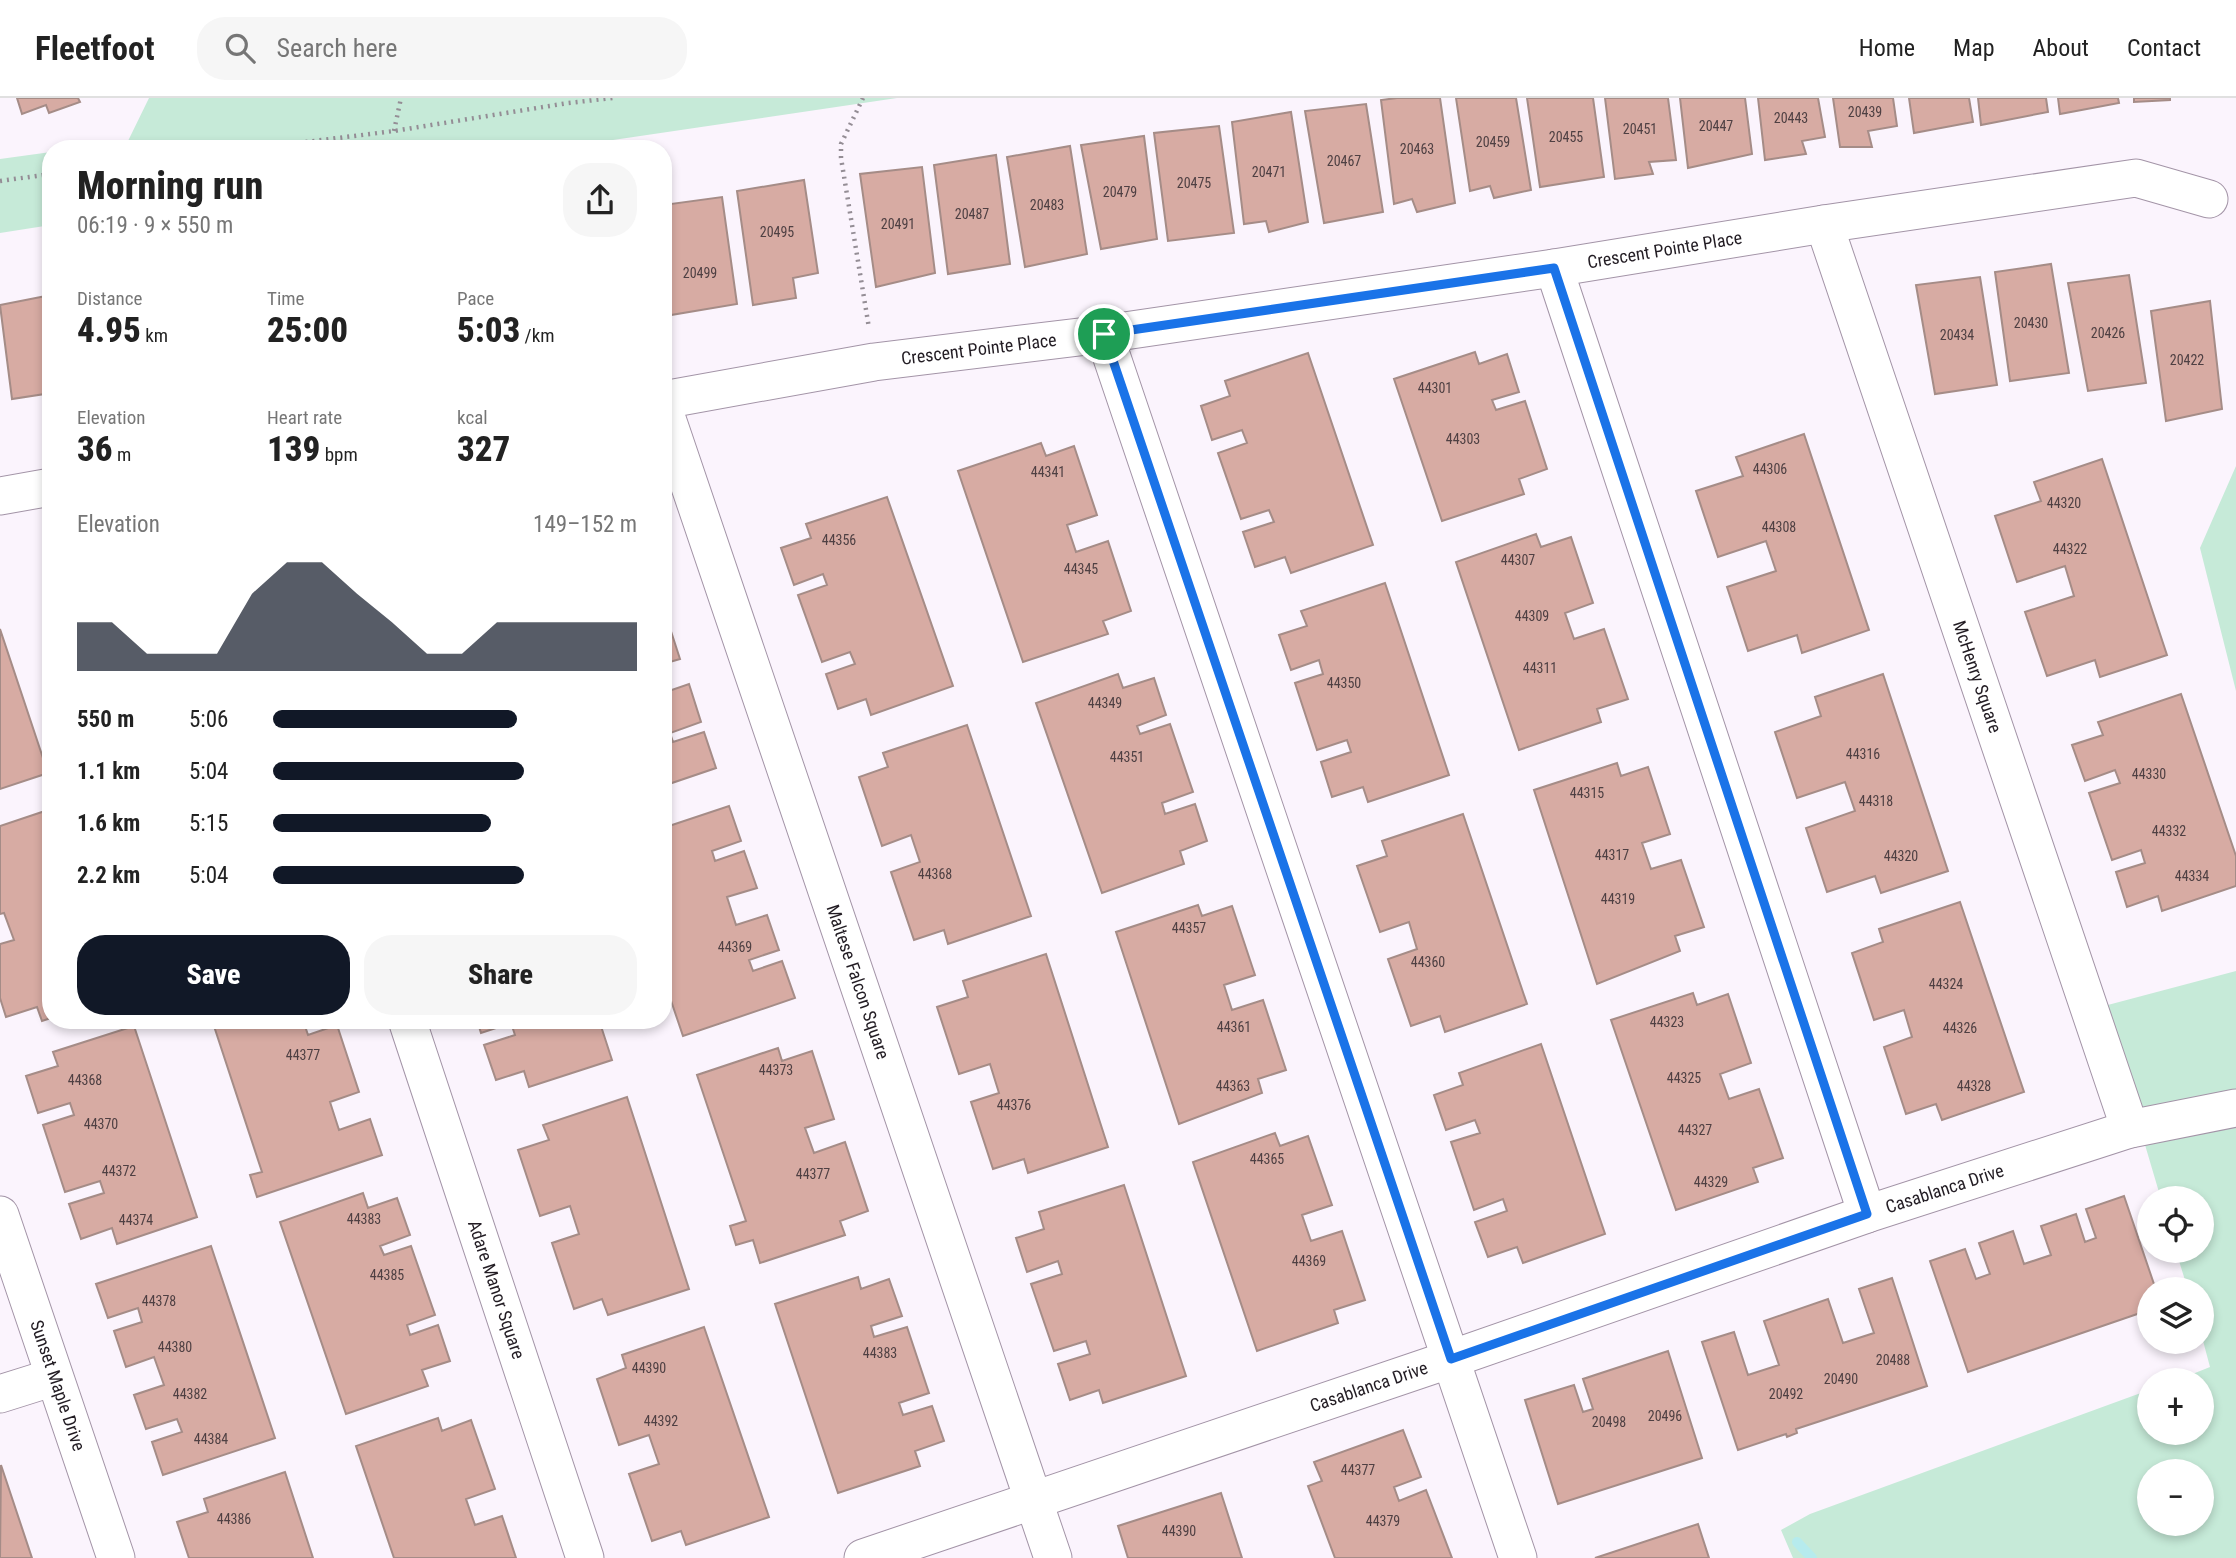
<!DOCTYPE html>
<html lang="en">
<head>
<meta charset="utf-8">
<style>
  :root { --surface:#fff; --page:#f6f6f6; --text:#222; --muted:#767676; --line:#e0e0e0; --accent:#111827 }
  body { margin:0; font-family:"Roboto Condensed",sans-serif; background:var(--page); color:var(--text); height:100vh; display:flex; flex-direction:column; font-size:26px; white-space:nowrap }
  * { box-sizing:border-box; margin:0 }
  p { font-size:23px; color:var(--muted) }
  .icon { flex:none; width:38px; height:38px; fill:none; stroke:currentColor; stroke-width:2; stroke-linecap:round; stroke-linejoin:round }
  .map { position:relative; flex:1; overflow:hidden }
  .panel { position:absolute; left:42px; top:42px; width:630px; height:889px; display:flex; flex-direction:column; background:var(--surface); border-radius:28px; box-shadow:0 4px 10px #0003 }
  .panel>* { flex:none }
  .controls { position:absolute; left:2137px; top:1088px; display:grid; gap:14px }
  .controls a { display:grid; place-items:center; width:77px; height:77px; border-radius:50%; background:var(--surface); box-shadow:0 4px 10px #0003; font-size:35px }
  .pin { position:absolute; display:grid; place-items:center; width:60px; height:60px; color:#fff; margin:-30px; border:4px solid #fff; border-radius:50%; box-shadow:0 2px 7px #0007 }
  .round { display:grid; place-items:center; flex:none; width:74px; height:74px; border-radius:28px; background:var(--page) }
  .overview { display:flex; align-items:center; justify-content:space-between; height:119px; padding:0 35px }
  h1 { font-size:38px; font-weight:800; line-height:52px }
  .metrics { display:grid; grid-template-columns:repeat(3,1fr); gap:10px; height:119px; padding:7px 35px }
  .metrics div { display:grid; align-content:center }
  .metrics b { font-size:35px; font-weight:800 }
  .metrics small { font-size:19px; font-weight:400 }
  .metrics p { font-size:19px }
  .chart { height:196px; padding:14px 35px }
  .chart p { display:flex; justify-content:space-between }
  .chart svg { width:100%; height:126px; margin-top:7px; fill:var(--accent); opacity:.7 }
  .cta { display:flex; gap:14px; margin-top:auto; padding:14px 35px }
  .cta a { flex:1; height:80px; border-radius:28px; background:var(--accent); color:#fff; font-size:28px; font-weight:800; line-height:80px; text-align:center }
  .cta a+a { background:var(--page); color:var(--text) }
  ul { padding:0 35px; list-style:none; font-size:23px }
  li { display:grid; grid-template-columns:112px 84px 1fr; align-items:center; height:52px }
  li i { height:18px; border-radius:9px; background:var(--accent) }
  header { display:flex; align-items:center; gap:42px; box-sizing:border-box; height:98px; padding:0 35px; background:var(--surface); border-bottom:2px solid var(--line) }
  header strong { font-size:33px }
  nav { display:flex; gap:38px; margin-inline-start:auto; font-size:24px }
  .search { width:490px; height:63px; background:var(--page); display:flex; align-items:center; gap:18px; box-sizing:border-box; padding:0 24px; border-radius:28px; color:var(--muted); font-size:26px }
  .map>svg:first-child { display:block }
</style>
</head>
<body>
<header>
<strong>Fleetfoot</strong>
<div class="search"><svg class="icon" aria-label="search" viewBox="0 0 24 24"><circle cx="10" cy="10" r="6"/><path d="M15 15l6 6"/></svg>Search here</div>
<nav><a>Home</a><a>Map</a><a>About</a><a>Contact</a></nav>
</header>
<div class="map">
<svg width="2236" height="1460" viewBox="0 0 2236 1460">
  <rect width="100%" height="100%" fill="#fbf4fd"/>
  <path fill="#c6ead8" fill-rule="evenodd" d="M149,0H897L552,51H73L128,43Z
    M51,54V127L0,135V61Z
    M2236,368V593L2200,450Z
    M2236,873V1460H1793L1781,1432L1810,1416L2149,1292V1335H2202V1283H2175L2210,1269L2202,1239V1192H2188L2176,1153H2202V1101H2161L2104,908ZM2149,1374H2202V1426H2149Z"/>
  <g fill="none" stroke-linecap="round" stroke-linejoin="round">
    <path stroke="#b6ebed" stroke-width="10" d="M1797,1444L1812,1460"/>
  </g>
  <path fill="#d7aba3" stroke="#a58c87" stroke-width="2" d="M17,0H78L80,4L49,15L46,7L22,16Z
    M1397,0H1440L1455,105L1417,114L1412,101L1394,106L1381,2Z
    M1456,0H1516L1531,92L1494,100L1490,88L1470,93Z
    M1527,0H1593L1604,79L1540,89Z
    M1605,0H1668L1676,62L1649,64L1653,76L1615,81Z
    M1680,0H1745L1752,56L1688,70Z
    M1758,0H1818L1825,39L1802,43L1806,56L1765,62Z
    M1833,0H1893L1897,28L1868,33L1872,49H1840Z
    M1909,0H1969L1973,24L1914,35Z
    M1978,0H2046L2048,14L1981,27Z
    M2058,0H2118L2119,5L2060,16Z
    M2134,0H2170V2L2134,4Z
    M1366,6L1383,114L1324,125L1305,13Z
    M1291,14L1308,124L1269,134L1266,123L1244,126L1232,24Z
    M1219,28L1234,135L1168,143L1154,35Z
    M1144,38L1157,141L1101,151L1081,47Z
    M1070,48L1087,156L1025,169L1007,59Z
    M996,57L1010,166L948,176L934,67Z
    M922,69L935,175L876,189L860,76Z
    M804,82L818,175L793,180L796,200L753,207L737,93Z
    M722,99L737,206L671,217L663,143V107Z
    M2051,166L2069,275L2010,283L1995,174Z
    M2129,177L2146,285L2088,293L2068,185Z
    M1980,179L1997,287L1935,296L1916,187Z
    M51,197V308L47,309L45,296L12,301L0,207Z
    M2210,203L2222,311L2166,323L2151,213Z
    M1475,254L1479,266L1507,256L1519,294L1492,302L1496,312L1525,303L1547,371L1519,381L1524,396L1442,423L1394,281Z
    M1308,255L1373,447L1291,475L1285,459L1255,469L1243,434L1274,424L1269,412L1241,421L1218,355L1247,345L1242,332L1212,342L1201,308L1230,298L1225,283Z
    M1804,336L1869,532L1802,555L1797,537L1748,553L1727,489L1776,473L1766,443L1718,459L1696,393L1743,378L1736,359Z
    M1041,345L1046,358L1074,348L1097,417L1067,427L1076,454L1108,443L1131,513L1103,523L1108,536L1023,564L958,373Z
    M2102,361L2167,557L2100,579L2095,562L2047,578L2025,514L2074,498L2065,468L2017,484L1995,418L2041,403L2034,384Z
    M887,399L953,588L871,617L866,601L838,611L826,576L855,566L850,554L822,564L798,497L827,487L823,476L794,487L781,450L811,440L806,426Z
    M1536,436L1541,449L1571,439L1593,505L1565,515L1574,541L1604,531L1628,601L1597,611L1601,624L1519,652L1456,464Z
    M1385,485L1449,677L1368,704L1363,689L1332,699L1321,664L1351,654L1347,642L1317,652L1295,585L1323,576L1319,562L1291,572L1279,537L1307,528L1301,513Z
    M668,524L680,561L663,566V525Z
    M0,531L48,675L0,691Z
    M1118,576L1123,590L1154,580L1166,617L1137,628L1140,636L1170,626L1193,694L1162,705L1165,716L1195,706L1207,743L1180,753L1184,766L1102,795L1036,605Z
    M1883,576L1948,773L1881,795L1875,778L1827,794L1806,730L1855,713L1845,684L1797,700L1775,634L1821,618L1815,599Z
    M689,586L701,624L670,635L673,644L704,634L716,670L663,688V595Z
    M2181,596L2236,758V788L2162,813L2158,798L2127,809L2116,774L2145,765L2141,752L2112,762L2089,695L2120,685L2115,672L2085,683L2072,647L2103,637L2098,624Z
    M967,627L1031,818L948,846L944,832L914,842L891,774L920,764L911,737L882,748L859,679L888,669L883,655Z
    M1617,665L1621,678L1648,669L1670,736L1642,745L1651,771L1681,762L1704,829L1675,838L1680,853L1597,886L1534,692Z
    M729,708L741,743L712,753L715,763L744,753L757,790L727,799L736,827L767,817L779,852L749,862L753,873L782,863L795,900L683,938L663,879V730Z
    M51,711V920L42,923L37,909L6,919L0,900V846L14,842L4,815L0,816V728Z
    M1463,716L1527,906L1445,934L1440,918L1411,928L1388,861L1417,851L1409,824L1380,834L1357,768L1387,758L1382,743Z
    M1960,804L2024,994L1942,1022L1936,1006L1906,1016L1884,949L1912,939L1904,912L1874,922L1852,855L1883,844L1879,831Z
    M1198,807L1202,818L1232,808L1255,877L1224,887L1232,912L1263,902L1286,972L1258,981L1262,995L1179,1026L1116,834Z
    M1046,856L1108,1049L1028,1075L1024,1061L993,1071L971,1004L999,995L990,966L959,976L937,909L968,899L963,883Z
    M1693,895L1697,907L1728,896L1751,965L1720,976L1729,1001L1759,991L1783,1060L1753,1070L1758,1084L1676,1112L1611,922Z
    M212,922H303L308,937L337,927L359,994L330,1004L339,1032L370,1021L382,1057L257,1099L250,1077L262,1074Z
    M477,922H599L612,962L529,989L524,973L496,982L484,947L515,937L511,925L481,935Z
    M134,928L197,1119L117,1146L112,1130L81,1141L69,1106L104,1095L100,1083L65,1094L43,1027L74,1017L70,1005L38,1015L26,978L58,968L53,954Z
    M1541,946L1605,1136L1523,1165L1517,1149L1488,1159L1475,1124L1507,1113L1503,1101L1474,1112L1451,1044L1480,1035L1475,1022L1446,1032L1434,997L1463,987L1459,975Z
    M778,950L782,963L812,953L834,1021L805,1030L814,1055L845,1044L868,1113L840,1123L845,1137L760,1165L753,1142L736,1147L730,1128L746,1123L697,977Z
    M627,999L689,1191L608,1217L602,1201L574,1211L552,1145L579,1136L570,1108L540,1118L518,1052L549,1042L543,1027Z
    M1275,1035L1280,1048L1308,1038L1332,1107L1302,1117L1311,1143L1342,1133L1365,1202L1334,1212L1338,1225L1257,1253L1193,1064Z
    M1124,1087L1186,1278L1103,1305L1099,1292L1070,1302L1058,1266L1090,1256L1086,1243L1054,1253L1031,1186L1062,1176L1058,1163L1027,1174L1016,1140L1044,1131L1039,1114Z
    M363,1095L368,1110L397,1100L410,1137L380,1148L384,1157L411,1148L435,1217L407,1227L410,1237L438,1227L450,1263L422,1272L428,1288L346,1316L280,1124Z
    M2124,1098L2156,1192H2149V1212L1968,1274L1930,1163L1965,1151L1976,1181L1990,1176L1979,1145L2013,1133L2024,1166L2051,1157L2041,1128L2076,1116L2085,1144L2096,1140L2086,1111Z
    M211,1148L275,1340L163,1377L152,1344L182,1334L177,1321L146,1331L134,1297L164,1287L154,1259L126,1269L114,1233L142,1224L138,1210L108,1220L96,1186Z
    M858,1179L861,1191L889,1181L902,1218L871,1228L874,1239L907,1229L929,1295L899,1305L903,1317L932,1308L944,1343L915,1353L920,1368L838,1395L775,1206Z
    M1892,1180L1927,1288L1796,1331L1797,1335L1787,1339L1786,1336L1738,1352L1702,1244L1734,1234L1748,1277L1779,1267L1764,1223L1828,1201L1843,1245L1874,1235L1859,1191Z
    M704,1229L769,1419L686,1447L681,1433L652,1443L629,1376L659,1366L649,1337L619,1347L597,1281L626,1270L622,1257Z
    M1668,1253L1702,1360L1558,1406L1525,1302L1574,1287L1583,1314L1593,1311L1583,1281Z
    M438,1320L442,1333L471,1322L495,1391L466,1401L475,1427L502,1418L516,1460H394L356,1348Z
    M1403,1332L1421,1379L1394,1389L1399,1403L1426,1392L1452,1460H1335L1308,1388L1322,1383L1314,1364Z
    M1,1367L32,1460H0Z
    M285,1374L313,1460H189L177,1424L208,1414L204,1401Z
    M1221,1395L1242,1460H1128L1118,1428Z
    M1698,1426L1709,1460H1595Z"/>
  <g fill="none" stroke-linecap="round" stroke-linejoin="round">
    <g stroke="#a394a7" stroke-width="39">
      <g id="street">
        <path id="s1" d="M1824,126L2130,1031"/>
        <path d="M1554,170L1867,1116"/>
        <path d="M1104,236L1518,1460"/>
        <path id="s2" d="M663,302L874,264L1104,236L1554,170L1824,126L2136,80L2209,101"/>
        <path id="s3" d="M663,309L1053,1460"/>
        <path d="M0,398L51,389"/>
        <path id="s4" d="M407,922L585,1460"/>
        <path id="s5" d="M0,1117L116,1460"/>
        <path d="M0,1296L54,1279"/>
        <path id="s6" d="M863,1460L1451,1261L1867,1116L2130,1031L2236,1010"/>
      </g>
    </g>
    <path stroke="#948d95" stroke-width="4.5" stroke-dasharray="2 5" stroke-linecap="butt" d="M863,0L841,46V60L869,230
      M394,33L401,0
      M250,51L394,33L568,5L613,0
      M0,83L51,76"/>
    <use href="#street" stroke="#fff" stroke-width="37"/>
  </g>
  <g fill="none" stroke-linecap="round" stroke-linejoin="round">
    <g stroke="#fff" stroke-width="14">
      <path id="route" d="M1554,170L1867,1116L1451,1261L1104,236Z"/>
    </g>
    <use href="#route" stroke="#1a73e8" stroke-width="9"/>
  </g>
  <g text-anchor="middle" stroke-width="5" stroke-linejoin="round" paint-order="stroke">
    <g font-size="14" fill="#4f4043">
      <text x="1865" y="19">20439</text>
      <text x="1791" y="25">20443</text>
      <text x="1716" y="33">20447</text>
      <text x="1640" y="36">20451</text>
      <text x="1566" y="44">20455</text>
      <text x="1493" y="49">20459</text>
      <text x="1417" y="56">20463</text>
      <text x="1344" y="68">20467</text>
      <text x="1269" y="79">20471</text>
      <text x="1194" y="90">20475</text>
      <text x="1120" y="99">20479</text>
      <text x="1047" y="112">20483</text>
      <text x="972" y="121">20487</text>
      <text x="898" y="131">20491</text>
      <text x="777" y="139">20495</text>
      <text x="700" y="180">20499</text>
      <text x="2031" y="230">20430</text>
      <text x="2108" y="240">20426</text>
      <text x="1957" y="242">20434</text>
      <text x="2187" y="267">20422</text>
      <text x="1435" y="295">44301</text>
      <text x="1463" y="346">44303</text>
      <text x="1770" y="376">44306</text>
      <text x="1048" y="379">44341</text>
      <text x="2064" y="410">44320</text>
      <text x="1779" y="434">44308</text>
      <text x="839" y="447">44356</text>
      <text x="2070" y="456">44322</text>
      <text x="1518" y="467">44307</text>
      <text x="1081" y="476">44345</text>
      <text x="1532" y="523">44309</text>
      <text x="1540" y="575">44311</text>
      <text x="1344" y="590">44350</text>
      <text x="1105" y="610">44349</text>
      <text x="1863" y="661">44316</text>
      <text x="1127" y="664">44351</text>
      <text x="2149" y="681">44330</text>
      <text x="1587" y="700">44315</text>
      <text x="1876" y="708">44318</text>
      <text x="2169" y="738">44332</text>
      <text x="1612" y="762">44317</text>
      <text x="1901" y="763">44320</text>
      <text x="935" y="781">44368</text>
      <text x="2192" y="783">44334</text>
      <text x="1618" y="806">44319</text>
      <text x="1189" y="835">44357</text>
      <text x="735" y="854">44369</text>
      <text x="1428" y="869">44360</text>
      <text x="1946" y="891">44324</text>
      <text x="1667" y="929">44323</text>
      <text x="1234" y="934">44361</text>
      <text x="1960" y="935">44326</text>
      <text x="303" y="962">44377</text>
      <text x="776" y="977">44373</text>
      <text x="1684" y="985">44325</text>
      <text x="85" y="987">44368</text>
      <text x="1233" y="993">44363</text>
      <text x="1974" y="993">44328</text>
      <text x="1014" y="1012">44376</text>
      <text x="101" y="1031">44370</text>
      <text x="1695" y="1037">44327</text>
      <text x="1267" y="1066">44365</text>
      <text x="119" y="1078">44372</text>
      <text x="813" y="1081">44377</text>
      <text x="1711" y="1089">44329</text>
      <text x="364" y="1126">44383</text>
      <text x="136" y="1127">44374</text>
      <text x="1309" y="1168">44369</text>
      <text x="387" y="1182">44385</text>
      <text x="159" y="1208">44378</text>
      <text x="175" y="1254">44380</text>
      <text x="880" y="1260">44383</text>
      <text x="1893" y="1267">20488</text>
      <text x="649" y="1275">44390</text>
      <text x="1841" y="1286">20490</text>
      <text x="190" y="1301">44382</text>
      <text x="1786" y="1301">20492</text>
      <text x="1665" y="1323">20496</text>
      <text x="661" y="1328">44392</text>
      <text x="1609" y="1329">20498</text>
      <text x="211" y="1346">44384</text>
      <text x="1358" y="1377">44377</text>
      <text x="234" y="1426">44386</text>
      <text x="1383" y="1428">44379</text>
      <text x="1179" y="1438">44390</text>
    </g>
    <g font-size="18" fill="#221c23" stroke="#fff">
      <text dy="6" stroke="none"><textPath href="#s2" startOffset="1013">Crescent Pointe Place</textPath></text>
      <text dy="6" stroke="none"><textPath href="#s2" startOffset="320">Crescent Pointe Place</textPath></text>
      <text dy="6" stroke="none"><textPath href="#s1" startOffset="478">McHenry Square</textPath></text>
      <text dy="6" stroke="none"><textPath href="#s3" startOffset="607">Maltese Falcon Square</textPath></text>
      <text dy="6" stroke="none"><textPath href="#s6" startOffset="1143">Casablanca Drive</textPath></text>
      <text dy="6" stroke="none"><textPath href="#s4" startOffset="284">Adare Manor Square</textPath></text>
      <text dy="6" stroke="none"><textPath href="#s5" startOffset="180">Sunset Maple Drive</textPath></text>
      <text dy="6" stroke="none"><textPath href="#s6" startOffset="534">Casablanca Drive</textPath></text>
    </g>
  </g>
</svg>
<div class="controls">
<a><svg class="icon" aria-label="locate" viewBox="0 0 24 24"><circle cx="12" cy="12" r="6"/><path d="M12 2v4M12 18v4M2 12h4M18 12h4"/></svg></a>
<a><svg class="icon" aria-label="layers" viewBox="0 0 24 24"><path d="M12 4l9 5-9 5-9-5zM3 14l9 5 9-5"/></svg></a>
<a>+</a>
<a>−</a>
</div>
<div class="pin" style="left:1104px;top:236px;background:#1e9e55"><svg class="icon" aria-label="arrive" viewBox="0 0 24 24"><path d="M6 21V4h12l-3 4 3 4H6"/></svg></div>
<section class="panel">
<div class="overview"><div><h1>Morning run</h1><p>06:19 · 9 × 550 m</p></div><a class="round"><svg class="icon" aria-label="share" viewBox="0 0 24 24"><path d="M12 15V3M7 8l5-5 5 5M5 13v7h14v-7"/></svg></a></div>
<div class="metrics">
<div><p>Distance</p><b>4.95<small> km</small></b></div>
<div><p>Time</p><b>25:00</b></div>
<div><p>Pace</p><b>5:03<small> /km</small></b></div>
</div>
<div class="metrics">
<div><p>Elevation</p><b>36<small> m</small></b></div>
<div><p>Heart rate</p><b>139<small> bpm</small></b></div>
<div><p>kcal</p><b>327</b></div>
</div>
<div class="chart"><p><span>Elevation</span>149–152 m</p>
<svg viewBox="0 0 160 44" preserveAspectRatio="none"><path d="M0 44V27L10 27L20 38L30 38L40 38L50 17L60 6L70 6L80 17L90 27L100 38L110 38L120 27L130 27L140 27L150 27L160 27V44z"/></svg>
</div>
<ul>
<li><b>550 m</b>5:06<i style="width:67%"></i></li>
<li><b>1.1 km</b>5:04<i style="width:69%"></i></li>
<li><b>1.6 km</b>5:15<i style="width:60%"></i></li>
<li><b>2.2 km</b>5:04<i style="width:69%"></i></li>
</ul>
<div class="cta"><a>Save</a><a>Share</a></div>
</section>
</div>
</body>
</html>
